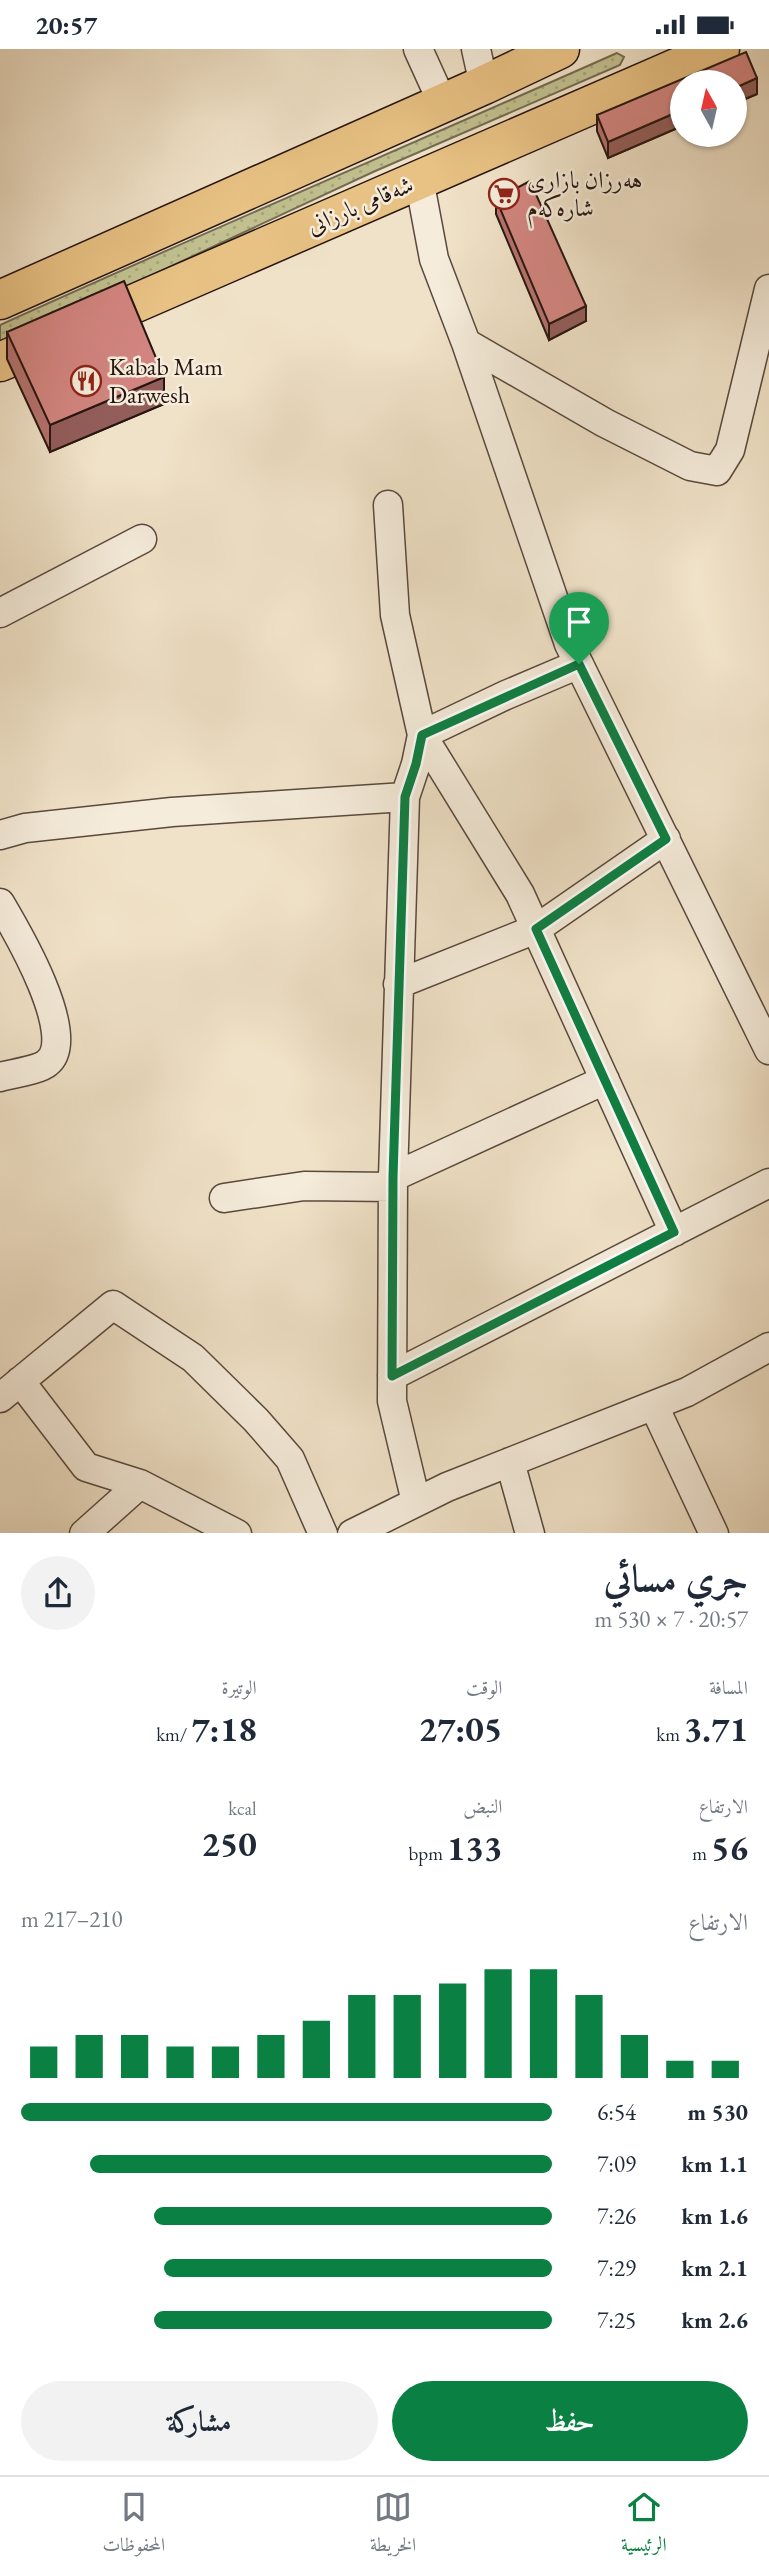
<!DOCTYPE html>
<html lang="ar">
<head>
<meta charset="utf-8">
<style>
  :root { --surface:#fff; --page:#f2f2f3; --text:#1f2937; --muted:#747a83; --line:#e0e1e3; --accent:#0b8043 }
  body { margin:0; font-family:"EB Garamond",Amiri,serif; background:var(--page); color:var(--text); direction:rtl; height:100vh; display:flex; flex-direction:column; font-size:26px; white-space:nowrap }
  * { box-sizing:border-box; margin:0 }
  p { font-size:23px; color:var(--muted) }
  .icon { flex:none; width:38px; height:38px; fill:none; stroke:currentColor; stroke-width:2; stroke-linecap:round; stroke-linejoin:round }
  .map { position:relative; height:1484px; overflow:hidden; direction:ltr }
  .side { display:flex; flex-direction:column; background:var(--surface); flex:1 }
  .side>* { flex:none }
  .needle { width:46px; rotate:352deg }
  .fabs { position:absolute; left:670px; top:21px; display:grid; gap:14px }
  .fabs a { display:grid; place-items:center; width:77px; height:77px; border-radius:50%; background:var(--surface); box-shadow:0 2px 5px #0004; font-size:35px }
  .pin { position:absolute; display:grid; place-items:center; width:60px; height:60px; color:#fff; margin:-72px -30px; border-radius:50% 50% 50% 0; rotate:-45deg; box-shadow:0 0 7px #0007 }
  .pin .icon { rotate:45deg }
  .round { display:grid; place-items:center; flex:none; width:74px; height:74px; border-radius:37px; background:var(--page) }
  .head { display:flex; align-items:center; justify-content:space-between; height:119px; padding:0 21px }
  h1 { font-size:38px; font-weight:700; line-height:52px }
  .metrics { display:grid; grid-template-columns:repeat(3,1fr); gap:10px; height:119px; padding:7px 21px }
  .metrics div { display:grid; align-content:center }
  .metrics b { font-size:35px; font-weight:700 }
  .metrics small { font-size:19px; font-weight:400 }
  .metrics p { font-size:19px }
  .chart { height:196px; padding:14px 21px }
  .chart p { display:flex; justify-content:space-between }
  .chart svg { width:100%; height:126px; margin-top:7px; stroke:var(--accent); stroke-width:6 }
  .cta { display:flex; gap:14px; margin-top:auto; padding:14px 21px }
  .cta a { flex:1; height:80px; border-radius:42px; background:var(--accent); color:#fff; font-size:28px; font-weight:700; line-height:80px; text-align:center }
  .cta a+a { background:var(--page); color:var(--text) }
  ul { padding:0 21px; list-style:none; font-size:23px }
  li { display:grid; grid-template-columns:112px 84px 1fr; align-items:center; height:52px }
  li i { height:18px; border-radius:9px; background:var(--accent) }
  .status { display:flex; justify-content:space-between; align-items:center; height:49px; padding:0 35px; background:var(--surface); direction:ltr }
  .status svg { height:19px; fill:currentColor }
  .dock { display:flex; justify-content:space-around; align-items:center; height:98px; border-top:2px solid var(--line); background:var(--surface); font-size:19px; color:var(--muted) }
  .dock a { display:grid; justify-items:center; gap:4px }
  .dock .active { color:var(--accent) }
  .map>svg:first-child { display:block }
</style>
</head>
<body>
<div class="status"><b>20:57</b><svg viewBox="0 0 49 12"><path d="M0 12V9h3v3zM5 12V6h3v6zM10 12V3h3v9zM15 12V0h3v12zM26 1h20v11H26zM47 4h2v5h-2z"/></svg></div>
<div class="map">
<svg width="769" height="1485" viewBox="0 0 769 1485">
  <defs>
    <pattern id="park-dots" width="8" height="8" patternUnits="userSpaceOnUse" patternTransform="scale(1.75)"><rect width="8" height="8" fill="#c2c090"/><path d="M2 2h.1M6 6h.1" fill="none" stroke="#a7a47b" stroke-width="1.8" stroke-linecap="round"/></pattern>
  </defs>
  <rect width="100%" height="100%" fill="#f0e2c8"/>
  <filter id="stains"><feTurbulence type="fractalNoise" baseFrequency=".00286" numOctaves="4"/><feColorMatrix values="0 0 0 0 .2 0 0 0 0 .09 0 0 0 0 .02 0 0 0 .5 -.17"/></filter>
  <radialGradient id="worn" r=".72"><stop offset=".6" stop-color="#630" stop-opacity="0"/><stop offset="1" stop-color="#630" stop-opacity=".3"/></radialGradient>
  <path fill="url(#park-dots)" stroke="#746b50" stroke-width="2" d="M617,4L624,8L620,16L373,123L0,297V276C205,183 412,95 617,4Z"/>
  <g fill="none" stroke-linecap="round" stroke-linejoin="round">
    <g stroke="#59493e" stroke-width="31">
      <path id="minor" d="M418,0L443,55
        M476,0L484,36
        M419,130L434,210L466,294L569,595L769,1001
        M466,294L605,374L690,417L717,422L730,401L769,240
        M388,456L395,566L422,686L416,715L405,748L393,1128L392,1352L416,1453
        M0,564L142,490
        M579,615L506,646L422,686L520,845L674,1183
        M0,786L25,779L172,763L405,748
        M0,854C16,881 80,989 47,1014C39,1021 11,1025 0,1028
        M398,935L536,880L666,790
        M393,1128L605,1031
        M224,1149L304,1137L393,1138
        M392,1327L769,1134
        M20,1332L86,1418L140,1435L237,1485
        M0,1349L113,1256L193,1309L256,1371L290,1410L323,1485
        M654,1357L714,1485
        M510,1413L530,1485
        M84,1485L140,1435
        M352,1485L447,1438L687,1343L769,1298"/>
    </g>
    <g stroke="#271610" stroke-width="41">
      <path id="highway" d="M0,251L484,36L560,0
        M0,313L720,0"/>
    </g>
    <use href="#minor" stroke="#f5ecdb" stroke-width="28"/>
    <use href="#highway" stroke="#e8c184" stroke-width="38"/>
  </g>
  <path fill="#b5726e" stroke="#271610" stroke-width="2" d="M757,45L608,109L597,82V66Z
    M496,150L586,272L549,291L496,165Z
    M7,283L164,355L50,403L7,310Z"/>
  <path fill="#935d5a" stroke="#271610" stroke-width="2" d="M757,29V45L735,54V39Z
    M682,61V77L608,109V93Z
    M586,257V272L549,291V275Z
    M164,328V355L50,403V376Z"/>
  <path fill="#d28580" stroke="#271610" stroke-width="2" d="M746,3L757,29L735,39V33H682V61L608,93L597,66Z
    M530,132L586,257L549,275L496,150Z
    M124,232L164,328L50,376L7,283Z"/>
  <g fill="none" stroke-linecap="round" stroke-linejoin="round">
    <g stroke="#fff" stroke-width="14">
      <path id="route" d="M579,615L666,790L536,880L674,1183L392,1327L393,1128L405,748L416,715L422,686Z"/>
    </g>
    <use href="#route" stroke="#0b8043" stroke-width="9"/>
  </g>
  <defs>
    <g id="supermarket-ring" transform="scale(1.575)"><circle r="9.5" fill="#f5ecdb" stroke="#8f2418" stroke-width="1.5"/><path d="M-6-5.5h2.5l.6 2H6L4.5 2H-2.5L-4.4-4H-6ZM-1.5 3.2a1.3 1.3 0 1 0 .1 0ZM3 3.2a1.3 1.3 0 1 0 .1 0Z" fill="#8f2418"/></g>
    <g id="restaurant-ring" transform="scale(1.575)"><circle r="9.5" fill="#f5ecdb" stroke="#8f2418" stroke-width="1.5"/><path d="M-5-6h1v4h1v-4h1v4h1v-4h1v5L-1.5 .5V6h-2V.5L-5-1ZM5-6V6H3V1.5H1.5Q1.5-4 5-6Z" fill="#8f2418"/></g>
  </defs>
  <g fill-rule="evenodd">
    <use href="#supermarket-ring" x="504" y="145"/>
    <use href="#restaurant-ring" x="86" y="332"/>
  </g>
  <g text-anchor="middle" stroke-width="5" stroke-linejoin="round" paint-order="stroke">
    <g font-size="24" fill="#271610" stroke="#f5ecdb" text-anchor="start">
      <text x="527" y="139">هەرزان بازاری<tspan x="527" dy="28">شارەکەم</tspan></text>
      <text x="109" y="326">Kabab Mam<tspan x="109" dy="28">Darwesh</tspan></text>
    </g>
    <g font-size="24" fill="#271610" stroke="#f5ecdb">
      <text transform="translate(360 156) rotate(-23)" y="8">شەقامی بارزانی</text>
    </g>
  </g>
  <rect width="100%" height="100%" filter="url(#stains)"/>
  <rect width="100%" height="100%" fill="url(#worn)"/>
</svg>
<div class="fabs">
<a><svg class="needle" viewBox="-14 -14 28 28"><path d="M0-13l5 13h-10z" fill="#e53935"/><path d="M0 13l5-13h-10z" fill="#747a83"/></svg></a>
</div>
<div class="pin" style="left:579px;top:615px;background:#1e9e55"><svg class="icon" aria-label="arrive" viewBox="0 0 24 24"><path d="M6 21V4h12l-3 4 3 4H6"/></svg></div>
</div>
<section class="side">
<div class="head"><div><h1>جري مسائي</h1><p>20:57 · 7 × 530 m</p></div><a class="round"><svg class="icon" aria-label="share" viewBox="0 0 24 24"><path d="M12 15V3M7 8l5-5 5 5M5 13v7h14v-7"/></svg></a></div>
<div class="metrics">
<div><p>المسافة</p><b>3.71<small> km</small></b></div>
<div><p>الوقت</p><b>27:05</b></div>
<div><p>الوتيرة</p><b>7:18<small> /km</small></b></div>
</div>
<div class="metrics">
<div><p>الارتفاع</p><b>56<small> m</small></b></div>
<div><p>النبض</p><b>133<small> bpm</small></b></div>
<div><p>kcal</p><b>250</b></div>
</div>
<div class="chart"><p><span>الارتفاع</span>210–217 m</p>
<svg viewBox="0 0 160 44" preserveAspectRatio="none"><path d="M5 44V33M15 44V29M25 44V29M35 44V33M45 44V33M55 44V29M65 44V24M75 44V15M85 44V15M95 44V11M105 44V6M115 44V6M125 44V15M135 44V29M145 44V38M155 44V38"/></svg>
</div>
<ul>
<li><b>530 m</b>6:54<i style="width:100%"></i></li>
<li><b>1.1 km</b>7:09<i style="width:87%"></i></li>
<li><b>1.6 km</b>7:26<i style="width:75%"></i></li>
<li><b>2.1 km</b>7:29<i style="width:73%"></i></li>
<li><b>2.6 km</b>7:25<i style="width:75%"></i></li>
</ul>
<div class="cta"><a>حفظ</a><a>مشاركة</a></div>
</section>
<nav class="dock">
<a class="active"><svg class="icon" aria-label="home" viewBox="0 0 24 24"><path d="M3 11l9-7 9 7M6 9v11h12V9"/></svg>الرئيسية</a>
<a><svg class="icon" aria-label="map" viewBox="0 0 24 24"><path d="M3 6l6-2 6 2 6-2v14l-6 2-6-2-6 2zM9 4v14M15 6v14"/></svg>الخريطة</a>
<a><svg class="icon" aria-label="saved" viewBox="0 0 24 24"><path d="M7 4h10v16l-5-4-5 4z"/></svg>المحفوظات</a>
</nav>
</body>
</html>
